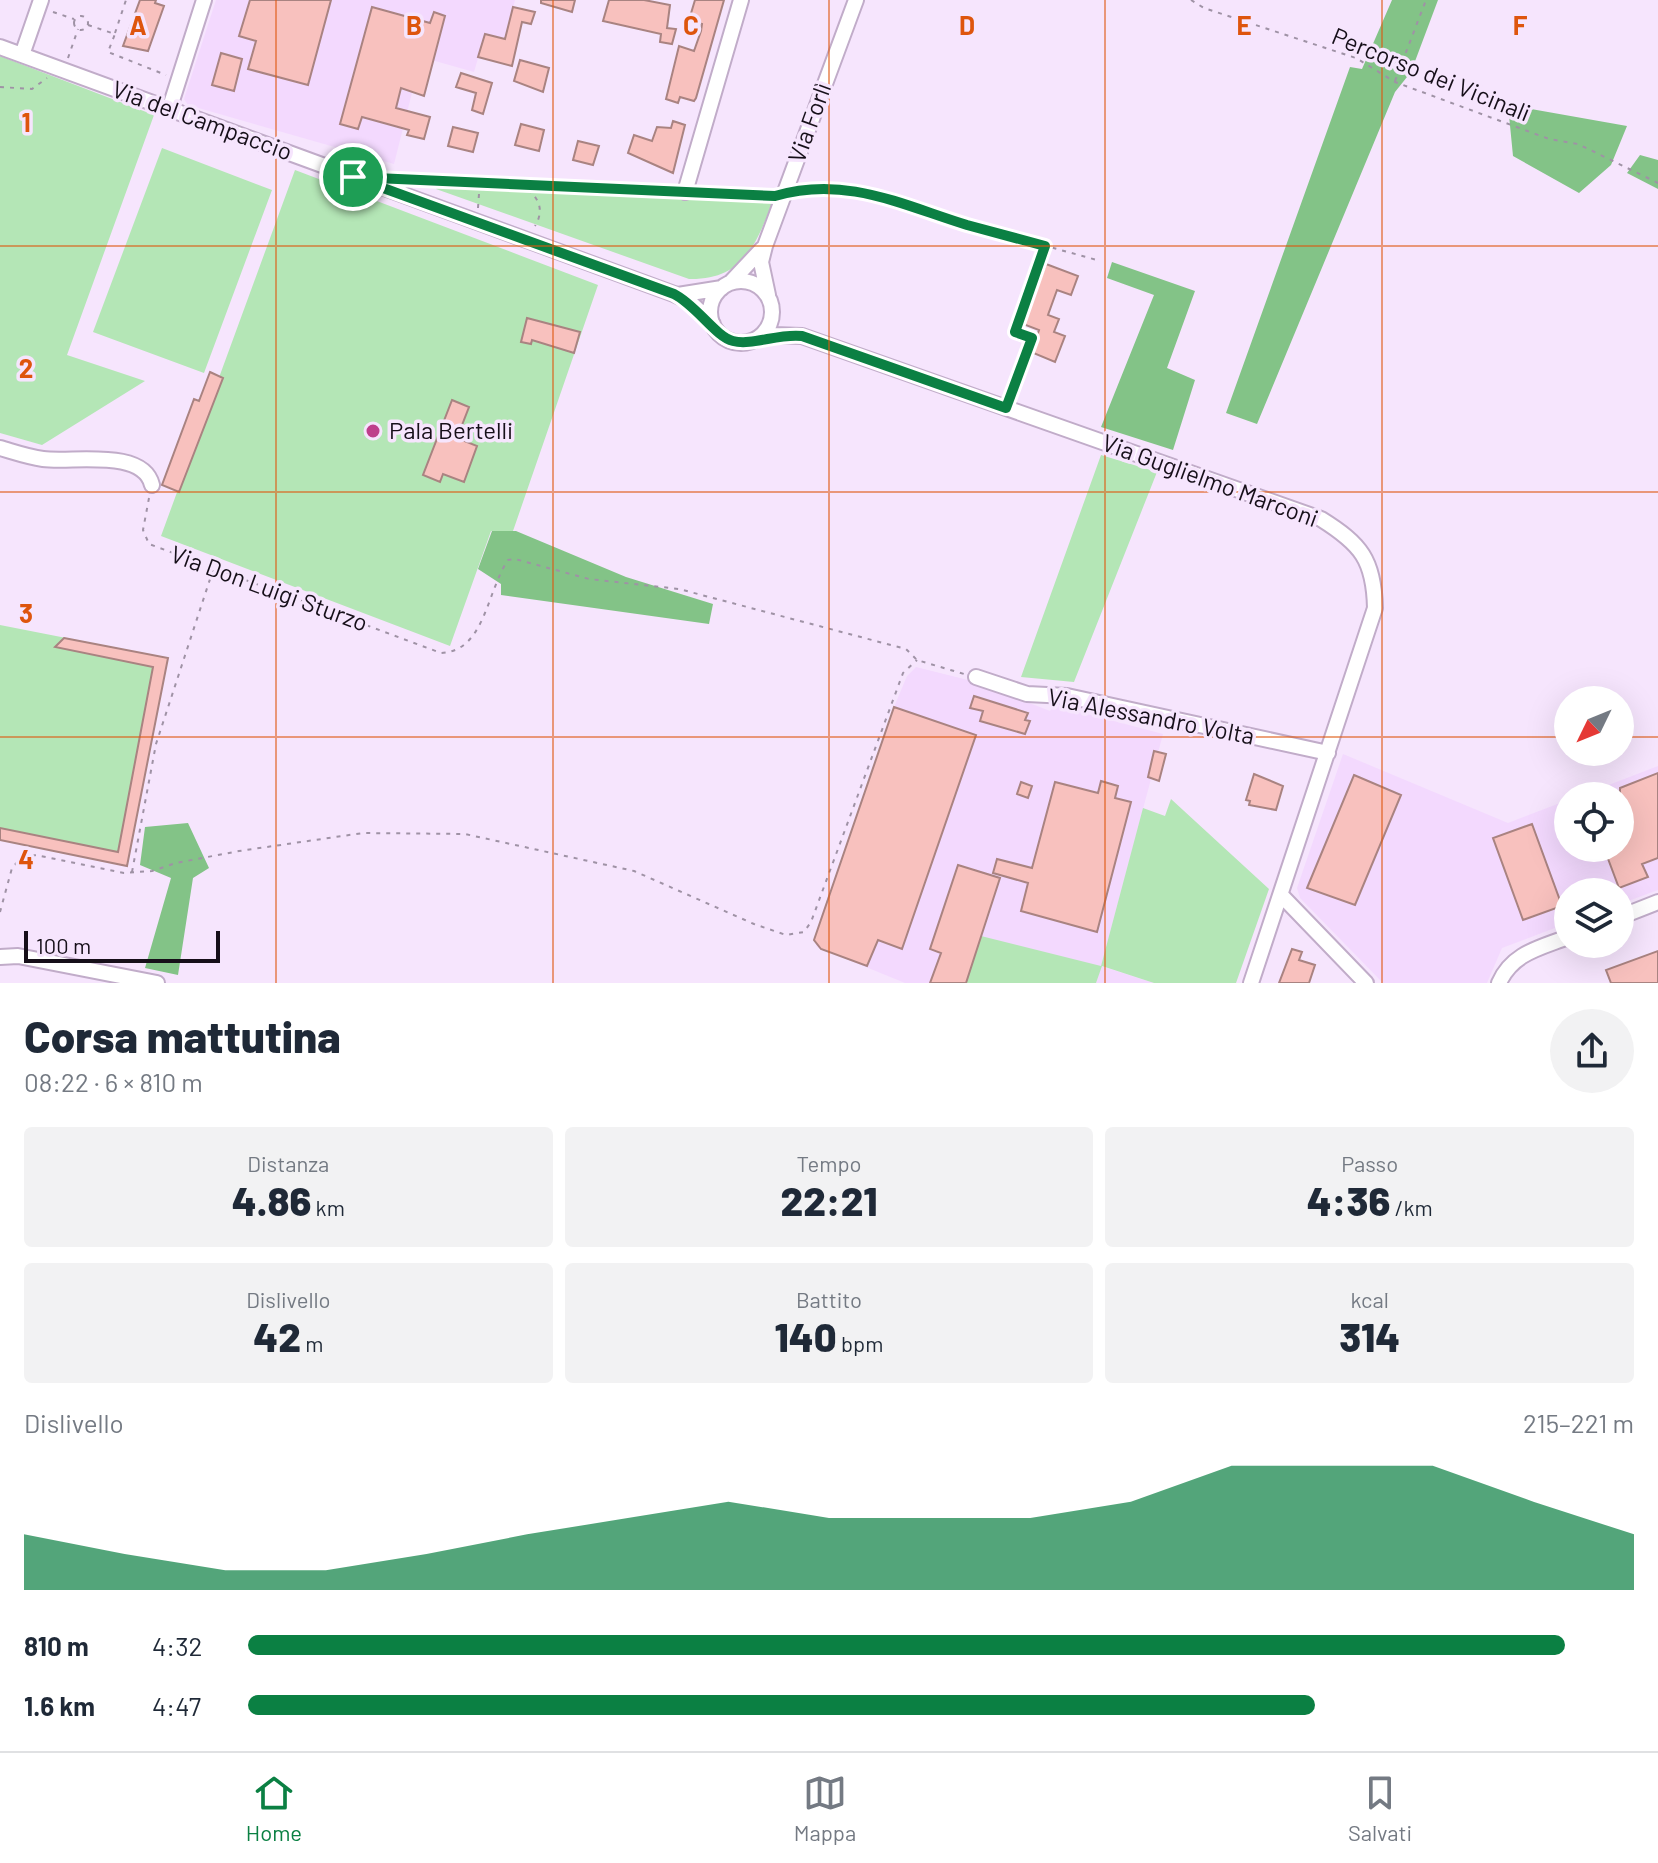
<!DOCTYPE html>
<html lang="it">
<head>
<meta charset="utf-8">
<style>
  :root { --surface:#fff; --page:#f2f2f3; --text:#1f2937; --muted:#747a83; --line:#e0e1e3; --accent:#0b8043 }
  body { margin:0; font-family:Barlow,sans-serif; background:var(--page); color:var(--text); height:100vh; display:flex; flex-direction:column; font-size:30px; white-space:nowrap }
  * { box-sizing:border-box; margin:0 }
  p { font-size:26px; color:var(--muted) }
  .icon { flex:none; width:44px; height:44px; fill:none; stroke:currentColor; stroke-width:2; stroke-linecap:round; stroke-linejoin:round }
  .map { position:relative; height:983px; overflow:hidden }
  .side { display:flex; flex-direction:column; background:var(--surface); flex:1 }
  .side>* { flex:none }
  .needle { width:52px; rotate:227deg }
  .buttons { position:absolute; left:1554px; top:686px; display:grid; gap:16px }
  .buttons a { display:grid; place-items:center; width:80px; height:80px; border-radius:50%; background:var(--surface); box-shadow:0 8px 32px #0002; font-size:40px }
  .scale { position:absolute; left:24px; bottom:20px; width:196px; box-sizing:border-box; padding-left:8px; border:4px solid #160f19; border-top:0; font-size:22px; line-height:28px; white-space:nowrap; color:#160f19; -webkit-text-stroke:6px #f6e5fd; paint-order:stroke }
  .pin { position:absolute; display:grid; place-items:center; width:68px; height:68px; color:#fff; margin:-34px; border:4px solid #fff; border-radius:50%; box-shadow:0 2px 8px #0007 }
  .round { display:grid; place-items:center; flex:none; width:84px; height:84px; border-radius:42px; background:var(--page) }
  .headline { display:flex; align-items:center; justify-content:space-between; height:136px; padding:0 24px }
  h1 { font-size:44px; font-weight:800; line-height:60px }
  .figures { display:grid; grid-template-columns:repeat(3,1fr); gap:12px; height:136px; padding:8px 24px }
  .figures div { display:grid; align-content:center; border-radius:8px; background:var(--page); text-align:center }
  .figures b { font-size:40px; font-weight:800 }
  .figures small { font-size:22px; font-weight:400 }
  .figures p { font-size:22px }
  .chart { height:224px; padding:16px 24px }
  .chart p { display:flex; justify-content:space-between }
  .chart svg { width:100%; height:144px; margin-top:8px; fill:var(--accent); opacity:.7 }
  ul { padding:0 24px; list-style:none; font-size:26px }
  li { display:grid; grid-template-columns:128px 96px 1fr; align-items:center; height:60px }
  li i { height:20px; border-radius:10px; background:var(--accent) }
  .menu { display:flex; justify-content:space-around; align-items:center; height:112px; border-top:2px solid var(--line); background:var(--surface); font-size:22px; color:var(--muted) }
  .menu a { display:grid; justify-items:center; gap:4px }
  .menu .on { color:var(--accent) }
  .map>svg:first-child { display:block }
</style>
</head>
<body>
<div class="map">
<svg width="1658" height="983" viewBox="0 0 1658 983">
  <rect width="100%" height="100%" fill="#f6e5fd"/>
  <path fill="#f3d9fe" d="M216,0H515L505,41L485,35L474,72L421,57L394,164L188,105L184,99Z
    M916,667L976,682L1050,711L1057,701L1076,711L1163,734L1101,966L1154,983H1096L1101,967L966,983H905L817,947L814,940L820,920L894,707L907,676Z
    M1343,754L1508,823L1568,800V848H1620V796H1580L1658,766V890L1620,904V892H1568V923L1502,948L1487,983H1383L1300,898L1297,888Z"/>
  <path fill="#b4e6b6" d="M0,56L154,115L67,355L145,381L42,445L0,433Z
    M162,148L272,190L204,373L93,332Z
    M295,170L598,285L513,531H491L450,646L161,536Z
    M441,183L775,196C757,241 746,280 689,279L436,189Z
    M1101,455L1157,472L1074,682L1021,677Z
    M0,625L168,658L127,866L0,840Z
    M1171,799L1269,889L1236,983H1154L1102,966L1096,983H966L981,936L1101,966L1143,808L1165,816Z"/>
  <path fill="#83c387" d="M1392,0H1438L1411,72L1395,92L1257,424L1226,413L1350,67L1362,69Z
    M1508,105L1627,126L1611,165L1579,193L1513,156Z
    M1640,155L1658,160V189L1627,173Z
    M1112,262L1195,291L1167,368L1195,380L1173,450L1101,427L1154,295L1107,278Z
    M492,531H516L626,577L713,604L709,624L501,595V584L478,569Z
    M188,823L209,868L193,878L178,975L145,968L171,878L140,865L145,827Z"/>
  <path fill="#f8c1be" stroke="#a98381" stroke-width="2" d="M140,0H156L155,3L164,6L148,51L123,46Z
    M250,0H331L308,85L248,69L256,41L239,36Z
    M541,0H575L572,12L541,3Z
    M609,0H644L670,5L667,28L676,29L672,44L660,42L661,34L603,21Z
    M695,0H724L696,98L694,101L680,97L678,103L666,99L679,46L694,51L701,31L702,24L689,20Z
    M372,7L430,23L434,12L445,16L424,96L401,88L396,108L430,117L424,139L407,135L409,130L362,117L358,129L340,124Z
    M513,7L535,12L531,24L522,22L512,66L478,57L485,34L505,39Z
    M221,53L242,59L234,91L212,85Z
    M520,60L549,68L543,92L514,81Z
    M461,73L492,83L483,114L472,110L476,93L456,87Z
    M673,121L685,125L673,173L628,153L634,135L652,141L657,127L671,128Z
    M521,124L544,130L539,151L515,145Z
    M453,127L478,133L473,152L448,146Z
    M578,141L599,146L593,165L573,160Z
    M1046,264L1078,276L1071,295L1057,290L1048,315L1059,319L1054,332L1065,336L1055,362L1031,352L1039,330L1023,324Z
    M527,318L580,332L574,353L532,340L531,344L521,342Z
    M210,372L223,378L179,492L162,485L194,399L199,401Z
    M452,400L469,407L457,438L477,446L464,482L443,474L440,482L423,475Z
    M64,638L168,658L127,866L0,840V828L118,852L153,667L55,647Z
    M974,696L1028,713L1025,720L1030,721L1025,734L980,721L983,711L970,708Z
    M894,707L976,735L902,949L878,940L867,966L821,949L814,940Z
    M1154,751L1166,754L1159,781L1148,777Z
    M1658,773V858L1642,864L1648,877L1619,888L1604,848H1620V788Z
    M1254,774L1283,786L1276,810L1249,805L1250,801L1246,800Z
    M1354,775L1401,795L1355,905L1307,888Z
    M1101,781L1118,786L1115,798L1131,802L1097,932L1021,911L1028,883L993,873L997,859L1032,868L1055,782L1098,793Z
    M1021,782L1032,786L1028,798L1017,794Z
    M1532,824L1562,906L1523,920L1493,838Z
    M958,865L1000,878L966,983H930L941,953L930,949Z
    M1292,949L1302,952L1299,960L1315,965L1309,983H1279Z
    M1658,951V983H1611L1606,970Z"/>
  <g fill="none" stroke-linecap="round" stroke-linejoin="round">
    <g stroke="#c1acc9" stroke-width="18">
      <path id="minor" d="M0,47L674,294L689,301L713,324
        M22,55L41,0
        M170,107L204,0
        M685,192L741,0
        M710 312a31 31 0 1 1 62 0a31 31 0 1 1-62 0Z
        M731,282L762,249
        M678,295L722,288
        M768,295L761,262L765,246L856,0
        M756,339L774,335L802,336L1321,519C1361,544 1374,560 1375,608L1251,983
        M0,448C14,452 28,457 43,459C72,463 143,448 152,485
        M976,677L1027,694L1067,696L1328,753
        M1281,895L1366,983
        M1620,917L1658,902
        M0,957L18,956L157,983
        M1499,983C1512,953 1540,948 1568,937"/>
    </g>
    <path stroke="#9f92a5" stroke-width="2" stroke-dasharray="4 6" stroke-linecap="butt" d="M1191,0L1204,8L1356,58L1395,82L1549,139L1578,144L1658,183
      M53,12L74,19
      M74 23a7 7 0 1 1 14 0a7 7 0 1 1-14 0Z
      M88,25L115,34L108,52L166,75
      M115,33L126,0
      M68,58L78,29
      M1395,81L1426,0
      M0,87L32,89L47,78
      M403,179L672,192
      M519,185C537,193 546,208 535,226
      M801,190L872,192L966,224L1097,260
      M698,193L768,196
      M478,208L479,194L489,184
      M1011,396L1032,338L1015,332L1045,247
      M149,498L143,530L149,544L441,653C485,651 486,593 508,560L515,559L589,579L679,589L906,649L917,660L964,674
      M132,872L156,744L213,570
      M0,912L12,868L20,859L36,855L124,873L152,871L176,863L239,851L363,833L465,834L634,871L754,924L786,935L804,932L811,922L903,673L917,660"/>
    <use href="#minor" stroke="#fff" stroke-width="14"/>
  </g>
  <g fill="none" stroke-linecap="round" stroke-linejoin="round">
    <g stroke="#fff" stroke-width="16">
      <path id="route" d="M353,177L775,196C845,175 902,205 967,225C993,232 1019,239 1045,246L1015,332L1032,338L1006,408L802,336C779,333 752,346 733,341C716,337 696,305 674,294Z"/>
    </g>
    <use href="#route" stroke="#0b8043" stroke-width="10"/>
  </g>
  <path fill="none" stroke="#de550d" stroke-width="2" stroke-opacity="0.55" d="M276,0V983M553,0V983M829,0V983M1105,0V983M1382,0V983M0,246H1658M0,492H1658M0,737H1568M1620,737H1658"/>
  <circle fill="#be3f8b" stroke="#f6e5fd" stroke-width="3" cx="373" cy="431" r="8"/>
  <g text-anchor="middle" stroke-width="7" stroke-linejoin="round" paint-order="stroke">
    <g font-size="24" fill="#160f19" stroke="#f6e5fd">
      <text transform="translate(1431 75) rotate(22)" y="8">Percorso dei Vicinali</text>
      <text transform="translate(202 121) rotate(20)" y="8">Via del Campaccio</text>
      <text transform="translate(810 123) rotate(-70)" y="8">Via Forlì</text>
      <text transform="translate(1210 481) rotate(20)" y="8">Via Guglielmo Marconi</text>
      <text transform="translate(269 589) rotate(20)" y="8">Via Don Luigi Sturzo</text>
      <text transform="translate(1151 717) rotate(11)" y="8">Via Alessandro Volta</text>
    </g>
    <g font-size="24" fill="#160f19" stroke="#f6e5fd" text-anchor="start">
      <text x="389" y="439">Pala Bertelli</text>
    </g>
  </g>
  <g font-size="26" text-anchor="middle" font-weight="bold" fill="#de550d" stroke="#f6e5fd" stroke-width="7" stroke-linejoin="round" paint-order="stroke">
    <text x="138" y="35">A</text>
    <text x="414" y="35">B</text>
    <text x="691" y="35">C</text>
    <text x="967" y="35">D</text>
    <text x="1244" y="35">E</text>
    <text x="1520" y="35">F</text>
    <text x="26" y="132">1</text>
    <text x="26" y="378">2</text>
    <text x="26" y="623">3</text>
    <text x="26" y="869">4</text>
  </g>
</svg>
<div class="buttons">
<a><svg class="needle" viewBox="-14 -14 28 28"><path d="M0-13l5 13h-10z" fill="#e53935"/><path d="M0 13l5-13h-10z" fill="#747a83"/></svg></a>
<a><svg class="icon" aria-label="locate" viewBox="0 0 24 24"><circle cx="12" cy="12" r="6"/><path d="M12 2v4M12 18v4M2 12h4M18 12h4"/></svg></a>
<a><svg class="icon" aria-label="layers" viewBox="0 0 24 24"><path d="M12 4l9 5-9 5-9-5zM3 14l9 5 9-5"/></svg></a>
</div>
<div class="scale">100 m</div>
<div class="pin" style="left:353px;top:177px;background:#1e9e55"><svg class="icon" aria-label="arrive" viewBox="0 0 24 24"><path d="M6 21V4h12l-3 4 3 4H6"/></svg></div>
</div>
<section class="side">
<div class="headline"><div><h1>Corsa mattutina</h1><p>08:22 · 6 × 810 m</p></div><a class="round"><svg class="icon" aria-label="share" viewBox="0 0 24 24"><path d="M12 15V3M7 8l5-5 5 5M5 13v7h14v-7"/></svg></a></div>
<div class="figures">
<div><p>Distanza</p><b>4.86<small> km</small></b></div>
<div><p>Tempo</p><b>22:21</b></div>
<div><p>Passo</p><b>4:36<small> /km</small></b></div>
</div>
<div class="figures">
<div><p>Dislivello</p><b>42<small> m</small></b></div>
<div><p>Battito</p><b>140<small> bpm</small></b></div>
<div><p>kcal</p><b>314</b></div>
</div>
<div class="chart"><p><span>Dislivello</span>215–221 m</p>
<svg viewBox="0 0 160 44" preserveAspectRatio="none"><path d="M0 44V27L10 33L20 38L30 38L40 33L50 27L60 22L70 17L80 22L90 22L100 22L110 17L120 6L130 6L140 6L150 17L160 27V44z"/></svg>
</div>
<ul>
<li><b>810 m</b>4:32<i style="width:95%"></i></li>
<li><b>1.6 km</b>4:47<i style="width:77%"></i></li>
</ul>
</section>
<nav class="menu">
<a class="on"><svg class="icon" aria-label="home" viewBox="0 0 24 24"><path d="M3 11l9-7 9 7M6 9v11h12V9"/></svg>Home</a>
<a><svg class="icon" aria-label="map" viewBox="0 0 24 24"><path d="M3 6l6-2 6 2 6-2v14l-6 2-6-2-6 2zM9 4v14M15 6v14"/></svg>Mappa</a>
<a><svg class="icon" aria-label="saved" viewBox="0 0 24 24"><path d="M7 4h10v16l-5-4-5 4z"/></svg>Salvati</a>
</nav>
</body>
</html>
